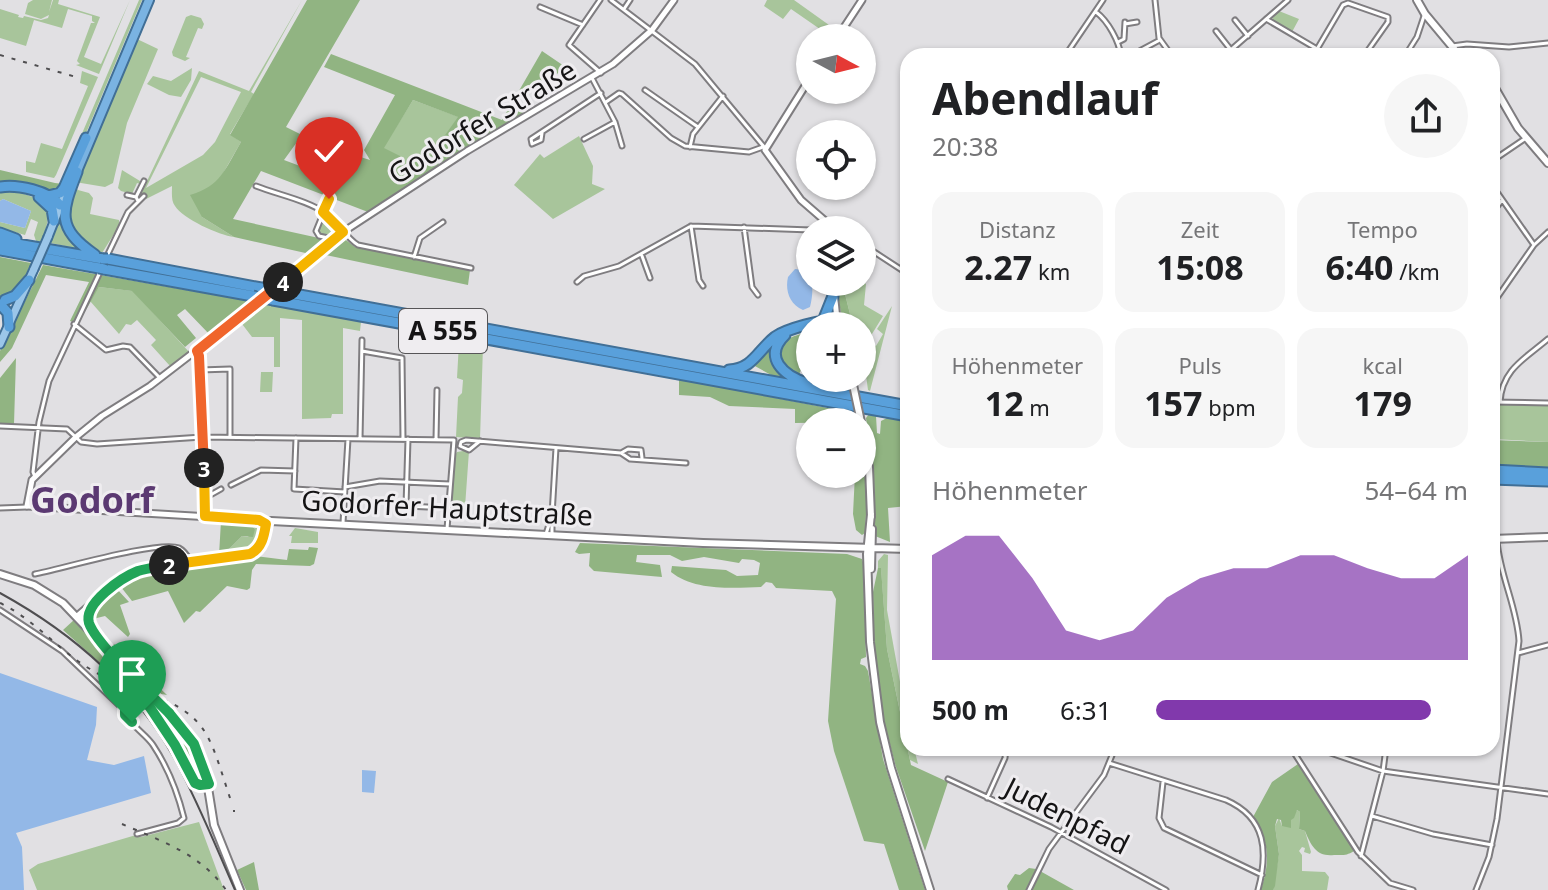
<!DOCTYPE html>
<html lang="de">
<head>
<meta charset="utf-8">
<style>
  :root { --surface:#fff; --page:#f6f6f6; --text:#202124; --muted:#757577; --accent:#8139ac }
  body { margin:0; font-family:"Noto Sans",sans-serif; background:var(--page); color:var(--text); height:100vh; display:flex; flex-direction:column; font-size:30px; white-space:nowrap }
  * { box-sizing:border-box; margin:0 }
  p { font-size:26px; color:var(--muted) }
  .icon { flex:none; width:44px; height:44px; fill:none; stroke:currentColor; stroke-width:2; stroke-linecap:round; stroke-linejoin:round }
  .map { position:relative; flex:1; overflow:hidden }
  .sheet { position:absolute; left:900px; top:48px; width:600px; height:708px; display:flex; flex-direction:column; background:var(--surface); border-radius:24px; box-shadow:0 2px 6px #0004 }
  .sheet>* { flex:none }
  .needle { width:52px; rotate:97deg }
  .tools { position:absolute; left:796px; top:24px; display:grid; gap:16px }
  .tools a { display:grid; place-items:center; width:80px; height:80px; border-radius:50%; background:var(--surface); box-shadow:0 2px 6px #0004; font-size:40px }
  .pin { position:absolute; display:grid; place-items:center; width:68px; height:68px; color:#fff; margin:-82px -34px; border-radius:50% 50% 50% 0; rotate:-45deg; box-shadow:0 0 8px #0007 }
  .pin .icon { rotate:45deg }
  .km { position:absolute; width:40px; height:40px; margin:-20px; border-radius:50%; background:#222; color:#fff; font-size:22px; line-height:40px; text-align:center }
  .round { display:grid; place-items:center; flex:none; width:84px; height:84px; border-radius:42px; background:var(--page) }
  .summary { display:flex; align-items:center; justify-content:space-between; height:136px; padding:0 32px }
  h1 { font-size:44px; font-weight:700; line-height:60px }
  .stats { display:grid; grid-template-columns:repeat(3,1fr); gap:12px; height:136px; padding:8px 32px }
  .stats div { display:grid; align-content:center; border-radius:20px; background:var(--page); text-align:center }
  .stats b { font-size:34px; font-weight:700 }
  .stats small { font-size:22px; font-weight:400 }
  .stats p { font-size:22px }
  .chart { height:224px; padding:16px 32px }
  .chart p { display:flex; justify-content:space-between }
  .chart svg { width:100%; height:144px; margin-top:8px; fill:var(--accent); opacity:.7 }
  ul { padding:0 32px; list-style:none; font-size:26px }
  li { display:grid; grid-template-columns:128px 96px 1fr; align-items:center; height:60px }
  li i { height:20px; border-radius:10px; background:var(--accent) }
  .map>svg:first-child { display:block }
</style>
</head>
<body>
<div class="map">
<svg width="1548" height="890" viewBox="0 0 1548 890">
  <rect width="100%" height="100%" fill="#e1e0e3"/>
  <path fill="#a8c59b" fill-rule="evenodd" d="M33,0H52L49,12L53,0H59L58,4L100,17L84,57L101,64L130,0L99,74L76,65L80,64L77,61L91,23H95L92,21V16L68,9L62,28L34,20L26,46L0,38V9L19,15L18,17L23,18L24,16L41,20L48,18L49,15L41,19L25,14L28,3Z
    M139,0H142L68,176L66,179L63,178Z
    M153,0L137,39L158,49L127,123L113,183L105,187L75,182Z
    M302,0L251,92L254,94L230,134L241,142L218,182L206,190L202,217L234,237C219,235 183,219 175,206C171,201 172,193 172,186L146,199L143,195L140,196L199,71L249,91ZM201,77L241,92L215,142L203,155L146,188Z
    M767,0H794L836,30L830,36L791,9L783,19L764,6Z
    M1279,11L1299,19L1292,32L1271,20Z
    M191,15L201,18L204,24L202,29L198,28L186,57L190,58L185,61L173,56L172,52L186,17Z
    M192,68L191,80L181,97L169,95L147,84L153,76L171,81Z
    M82,71L98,77L56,175L54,178L26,172V161L35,163L41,143L62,149L88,86L80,83Z
    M413,100L459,117L429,158L425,156L407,167L383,148Z
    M579,136L593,166L592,184L605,189L553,219L514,185L540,154L544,158Z
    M122,170L140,181V184L137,183L132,194L121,191L118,188Z
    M75,187L78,190L89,193L93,198L90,214L119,220V226L102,253L84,245L66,218Z
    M11,190C47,200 56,205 41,242L36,241L34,235L38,222L31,219L25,235L0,228V222L25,228L31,211L3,199L0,201V192Z
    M61,215L71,241L82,250L51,243Z
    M324,216L337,229L331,237L318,232Z
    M862,281L866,284L864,305L883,316L864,347L862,326H853L842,282Z
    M99,287L133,291L190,353L170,366L151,345L156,340L137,320L131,325L126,324L119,334L90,301Z
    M263,303L361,322L360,331L343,328V414H332L331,418L302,419V320L280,318V367H274V337H252L239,320Z
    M892,306L870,391L868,390C866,372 861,359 869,342L876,346L883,334L877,329Z
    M459,343L483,346L480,439L456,437L458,397L462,393L463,380L457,378Z
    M261,372H273L272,392H260Z
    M1492,404L1548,405V442L1492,439Z
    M463,451H469L465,507H452L454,457L457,452Z
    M249,523L259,527L258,540H254L255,544H251L250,548L237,549L228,554V550L242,536L248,537L255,529Z
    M295,528L318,532V543H291L292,536H289Z
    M884,554L888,555L887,610L908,726V748H914L918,764L910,760L887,649L881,569L878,568V561Z
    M1297,810L1300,812L1299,829L1305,831L1311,852L1310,854L1304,852L1305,848L1302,847L1299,851L1302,855V871L1325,872L1329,877L1327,890H1273L1279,854L1275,826L1279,818L1282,826Z
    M199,822L224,890H37L29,870L38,864L136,835L141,837Z"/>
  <path fill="#91b482" d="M307,0H360L286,127L302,135L284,160L340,181L351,154L370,160L364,150L395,95L324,67L331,54L502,120L542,51L567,68L517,97L524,113L445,163L430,156L458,117L413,100L384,148L400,156L401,163L407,166L425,156L438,162L439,166L368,212L261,171L233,219L328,240L310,254L234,237L202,217L190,195C221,186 225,169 241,142L230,135Z
    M0,170L55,183L63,184L58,191C37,192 20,179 0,183Z
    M342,237L355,247L470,270L468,285L321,254Z
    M0,257L31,263L23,282L8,296H0Z
    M43,265L255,302L211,336L185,309L177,315L196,338L185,347L132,291L99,287L78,324L70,321L89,282L46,275L12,348L0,362V351Z
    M836,282H842L853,326H843Z
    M810,332V348L798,377L786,371C774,343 782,338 810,332Z
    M773,342C769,361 774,368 788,379L771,375L753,365Z
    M16,358L14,424L0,425V378Z
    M679,379L854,413L856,422L795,423V409L729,406L710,397L679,395Z
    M869,414L876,416L877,433L880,434L881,421L887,418L908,422V506L888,508L890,542L875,536L874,479L866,418Z
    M1492,440L1548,442V469L1492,466Z
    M862,452L867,496L865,533L862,535L856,530L853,514L855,474H862Z
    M221,521L249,523L255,529L253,537L242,536L228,550L229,553L219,555Z
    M580,543L847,554L862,559L864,565L866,657L861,659L860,664L865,666L868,671L883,759L925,890H899L884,844L864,841L834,751L828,721L836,599L832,591L776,588L772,583L766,582L761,587C733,588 694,591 671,572L672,566L726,570L737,576L758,575L760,563L754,560L742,559L739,563L704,557L682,561L670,555H637L636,562L660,565L662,577L594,571L589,566L590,553L579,554L575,552Z
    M309,547L318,548L314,564L310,566L256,564L252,570L250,588L247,590L227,586L200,612L196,611L184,623L168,591L132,601L121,587L122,584L157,570L255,556L287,560L289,549L308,550Z
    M878,568H881L887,649L911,765L948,782L925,851L896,767L884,722L874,648L873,592Z
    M116,588L129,602L120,605L130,634L128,637L105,616L93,619L92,616L107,594Z
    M75,619L143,689L118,679L63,630Z
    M114,644L167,695L156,693L112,646Z
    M127,688C134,691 144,693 151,697C172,710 199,758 200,781C191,776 160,714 149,699L138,702Z
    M1298,764L1354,851C1346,856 1343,855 1334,855C1317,857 1311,846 1305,831L1299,829L1300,812L1297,810L1294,818L1291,820V828L1282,826L1281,820L1277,819L1275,826L1279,854L1275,886L1273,890H1261C1270,860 1270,844 1253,817L1272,782Z
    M254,862L259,890H246L237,870Z
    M1029,868L1036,869L1027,890H1008L1007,886L1015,874L1020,875Z
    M1040,871L1074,890H1032Z"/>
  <path fill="#93b8e7" d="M3,199L31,211L25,228L0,222V201Z
    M795,269C815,270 814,291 810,307L803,310C789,304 785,290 788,277Z
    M0,673L97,707L96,725L87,760L114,765L144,756L151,793L16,833L22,847L24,890H0Z
    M362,770L376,771L374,793L362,792Z"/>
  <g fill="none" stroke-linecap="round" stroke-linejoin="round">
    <g stroke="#7f7d80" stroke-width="7">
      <path id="minor" d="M600,0L569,45L601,73
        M611,0L695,64L765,148
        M1155,0L1159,38L1172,56
        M540,7L583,25
        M624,9L630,0
        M1096,12C1108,21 1119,41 1121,56
        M1266,19L1329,56
        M1235,20L1248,36
        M1125,24L1137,22
        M1216,31L1231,50
        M1118,42L1124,39L1125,22
        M1452,46L1467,44L1509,47L1548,43
        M1065,56L1103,0
        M1130,56L1158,41
        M1224,56L1288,0
        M1313,56L1343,5L1348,3L1388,17V22L1364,56
        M1405,56L1417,37L1424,16
        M592,78L615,122L622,146
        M645,90L698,127
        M606,102L619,93L622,94L671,138L685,146L749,152L763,147
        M542,133L541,140L532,144L531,139L601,93
        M584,139L615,122
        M690,147L693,134L723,96
        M1492,161L1526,138
        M1492,185L1534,245
        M256,186C279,195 307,200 327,214C340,223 345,237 358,245L471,268
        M127,195L136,197
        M329,199L316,231L319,236L333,239
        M138,201L136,197L144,181
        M1492,213L1502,200
        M691,226L699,280L703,286
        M744,227L752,287L758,295
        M816,230L826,228
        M862,244L908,274
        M107,256L128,212L144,196
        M642,256L650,278
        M414,257L420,238L443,222
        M577,282L584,276L619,266L691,226L811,230
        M1492,305L1534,245L1548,232
        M74,324L106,350L123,346L130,347L159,377
        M197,351L199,356L205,516
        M362,351L402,358L403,439
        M200,370L230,369V437
        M1492,402L1548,403
        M1500,402C1502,369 1526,358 1548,339
        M0,426L67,429L81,442L97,444L202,437L454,440L447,529
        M296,438L294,489L345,492
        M360,439L362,340
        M408,439L406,506L449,508
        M436,439L437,390
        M480,441L469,450L460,446L461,442L466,440L621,453L628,449L641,450L642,458
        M621,453L630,459L686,463
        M35,477L33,472L39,422L49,381L101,270
        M231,485L261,470L295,471
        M345,487L380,481L450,484
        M205,498L221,489
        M0,508L27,507
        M552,518V534
        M343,523L348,439
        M546,534L552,515L556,448
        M35,574C61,569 159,540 179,548C185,551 188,557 191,562
        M0,610L62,651L125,711C128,724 146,734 153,745C167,766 178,794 184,818L178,823L137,834
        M1518,653L1548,645
        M139,704H147L152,709L175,745L195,783L205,784
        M1291,748L1358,852L1390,883L1413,890
        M1316,748L1383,771L1548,794
        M1109,763L1226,800C1267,818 1268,853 1258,890
        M948,779L1051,827L1166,890
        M1163,782L1159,818L1164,828L1262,875
        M987,798L1005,758L1006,748
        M1372,816L1433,834L1492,845
        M1361,856L1383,771L1386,748
        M1029,890L1049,849L1104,775L1115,748
        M1476,890L1489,857L1497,819L1519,641C1517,607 1500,576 1497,541"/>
    </g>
    <g stroke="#7f7d80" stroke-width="9">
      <path id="tertiary" d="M837,38L862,0
        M810,78L765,150L801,200L831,226
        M825,230L830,226L835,230
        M833,282L837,319
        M274,290L343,232L467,151L613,64L652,30L674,0
        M263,299L150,386L102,416L76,437L32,480L27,506L259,520L266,524"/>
    </g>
    <g stroke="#7f7d80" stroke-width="10">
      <path id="secondary" d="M1417,0L1425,14L1460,56
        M1492,83L1518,128L1548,163
        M862,426L869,467L871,517
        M871,514L867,554L870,642L880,722L891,768L930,890
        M1492,539L1548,537
        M871,569L872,529
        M0,574L34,585L63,603L188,734L205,769L214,825L240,890
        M90,610L89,621L93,628
        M78,616L116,583L138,571L255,551L262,542L266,524L271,521L703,543L908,549"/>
    </g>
    <g stroke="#416f96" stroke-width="11">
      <path id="primary" d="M48,237L66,191
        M0,344L34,269"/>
    </g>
    <g stroke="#416f96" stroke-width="12">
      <path id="trunk" d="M75,176L149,0"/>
    </g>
    <g stroke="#416f96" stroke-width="13">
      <path id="motorway" d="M77,172C61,213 56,228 95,255
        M0,187C17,184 49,191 60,205
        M48,196L60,193L64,188L86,138
        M39,197L52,209L54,221
        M0,233L16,239
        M0,241L103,259
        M0,250L99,268
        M108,259L261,288
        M104,269L253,296
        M283,292L908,406
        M5,300L15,296L29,280
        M273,300L908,416
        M0,304L8,313L9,327
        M823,321L833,296
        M785,335C762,357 784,376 807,383
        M729,370C753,369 758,350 775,337C786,329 823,319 837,320
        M1492,470L1548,473
        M1492,479L1548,481"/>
    </g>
    <use href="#minor" stroke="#fff" stroke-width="3"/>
    <use href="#tertiary" stroke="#fff" stroke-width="5"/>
    <use href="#secondary" stroke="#fff" stroke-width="6"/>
    <use href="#primary" stroke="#9bc6e9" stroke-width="7"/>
    <use href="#trunk" stroke="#7ab3e2" stroke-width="8"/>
    <use href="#motorway" stroke="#59a0db" stroke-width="9"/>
    <path stroke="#4f4e50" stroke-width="2" d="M0,593C71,632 133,685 173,756C197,799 215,845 235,890"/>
    <path stroke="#4f4e50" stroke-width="2" stroke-dasharray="4 8" stroke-linecap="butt" d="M0,55L76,77
      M0,603C34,619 58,650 90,669C103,678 120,682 136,688C208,715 207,728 230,798
      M234,810V812
      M122,824C161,841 201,854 226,890"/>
    <g stroke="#7f7d80" stroke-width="7" stroke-linecap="butt">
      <path id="minor-bridge" d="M130,708L139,704"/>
    </g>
    <g stroke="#7f7d80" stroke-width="10" stroke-linecap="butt">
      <path id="secondary-bridge" d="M852,380L861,422"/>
    </g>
    <g stroke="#416f96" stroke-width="11" stroke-linecap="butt">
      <path id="primary-bridge" d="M34,269L48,237"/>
    </g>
    <g stroke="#416f96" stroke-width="13" stroke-linecap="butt">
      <path id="motorway-bridge" d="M103,259H108
        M99,268L104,269
        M261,288L283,292
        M253,296L273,300"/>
    </g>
    <use href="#minor-bridge" stroke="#fff" stroke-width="3"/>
    <use href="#secondary-bridge" stroke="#fff" stroke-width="6"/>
    <use href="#primary-bridge" stroke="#9bc6e9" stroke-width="7"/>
    <use href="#motorway-bridge" stroke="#59a0db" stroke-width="9"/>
  </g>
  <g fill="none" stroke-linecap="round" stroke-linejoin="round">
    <g stroke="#fff" stroke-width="16">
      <path id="split-1" d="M132,722L125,715V710L142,703L149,706L175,745L195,783L200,785L209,784L194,744L169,713"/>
    </g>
    <g stroke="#fff" stroke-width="16">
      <path id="split-2" d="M169,713C151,695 96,644 89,623C83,603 123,577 138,571C148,568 159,567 169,565"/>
    </g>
    <g stroke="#fff" stroke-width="16">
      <path id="split-3" d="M169,565L250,554C262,548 264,536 266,524L259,520L205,516L204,468"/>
    </g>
    <g stroke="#fff" stroke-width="16">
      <path id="split-4" d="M204,468L199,356L197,351L283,282"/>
    </g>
    <g stroke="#fff" stroke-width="16">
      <path id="split-5" d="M283,282L343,232L323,212L329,199"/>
    </g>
    <use href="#split-1" stroke="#22a559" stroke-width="10"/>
    <use href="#split-2" stroke="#22a559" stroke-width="10"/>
    <use href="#split-3" stroke="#f5b400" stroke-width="10"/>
    <use href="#split-4" stroke="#f0652b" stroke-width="10"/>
    <use href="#split-5" stroke="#f5b400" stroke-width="10"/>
  </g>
  <g text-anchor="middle" stroke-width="6" stroke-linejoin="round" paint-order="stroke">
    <rect fill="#efedf0" stroke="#565557" stroke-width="2" x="399" y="309" width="88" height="44" rx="6"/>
    <g font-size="26" font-weight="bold" fill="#151415">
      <text x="443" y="340">A 555</text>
    </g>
    <g font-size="28" fill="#151415" stroke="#efedf0">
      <text transform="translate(482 122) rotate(-31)" y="10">Godorfer Straße</text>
      <text transform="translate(447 508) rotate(3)" y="10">Godorfer Hauptstraße</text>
      <text transform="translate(1067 816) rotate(27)" y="10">Judenpfad</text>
    </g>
    <g font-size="36" font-weight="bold" fill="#5b3972" stroke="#efedf0">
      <text x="92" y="513">Godorf</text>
    </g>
  </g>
</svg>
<div class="tools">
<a><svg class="needle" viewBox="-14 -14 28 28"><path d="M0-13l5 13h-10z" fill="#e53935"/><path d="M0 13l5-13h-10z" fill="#757577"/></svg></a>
<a><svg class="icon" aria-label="locate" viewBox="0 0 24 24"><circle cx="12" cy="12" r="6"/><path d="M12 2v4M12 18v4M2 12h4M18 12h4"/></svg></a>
<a><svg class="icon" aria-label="layers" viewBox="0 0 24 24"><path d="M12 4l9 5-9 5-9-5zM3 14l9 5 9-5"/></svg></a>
<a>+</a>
<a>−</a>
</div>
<div class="pin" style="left:132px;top:722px;background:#1e9e55"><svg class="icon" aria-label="arrive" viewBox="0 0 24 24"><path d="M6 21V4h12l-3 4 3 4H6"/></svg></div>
<div class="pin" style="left:329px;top:199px;background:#d93025"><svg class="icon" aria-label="check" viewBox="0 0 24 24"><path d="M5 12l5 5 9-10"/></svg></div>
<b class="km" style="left:169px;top:565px">2</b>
<b class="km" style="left:204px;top:468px">3</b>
<b class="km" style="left:283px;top:282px">4</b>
<section class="sheet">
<div class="summary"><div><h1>Abendlauf</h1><p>20:38</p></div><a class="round"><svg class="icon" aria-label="share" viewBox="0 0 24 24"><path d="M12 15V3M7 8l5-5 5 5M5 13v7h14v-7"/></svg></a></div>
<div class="stats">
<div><p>Distanz</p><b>2.27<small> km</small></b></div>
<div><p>Zeit</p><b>15:08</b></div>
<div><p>Tempo</p><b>6:40<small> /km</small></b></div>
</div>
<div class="stats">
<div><p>Höhenmeter</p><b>12<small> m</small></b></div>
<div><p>Puls</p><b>157<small> bpm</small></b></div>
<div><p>kcal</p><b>179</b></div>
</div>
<div class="chart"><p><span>Höhenmeter</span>54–64 m</p>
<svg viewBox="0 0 160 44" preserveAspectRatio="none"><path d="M0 44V12L10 6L20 6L30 19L40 35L50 38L60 35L70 25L80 19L90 16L100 16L110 12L120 12L130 16L140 19L150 19L160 12V44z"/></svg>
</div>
<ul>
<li><b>500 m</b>6:31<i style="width:88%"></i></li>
</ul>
</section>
</div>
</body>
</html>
